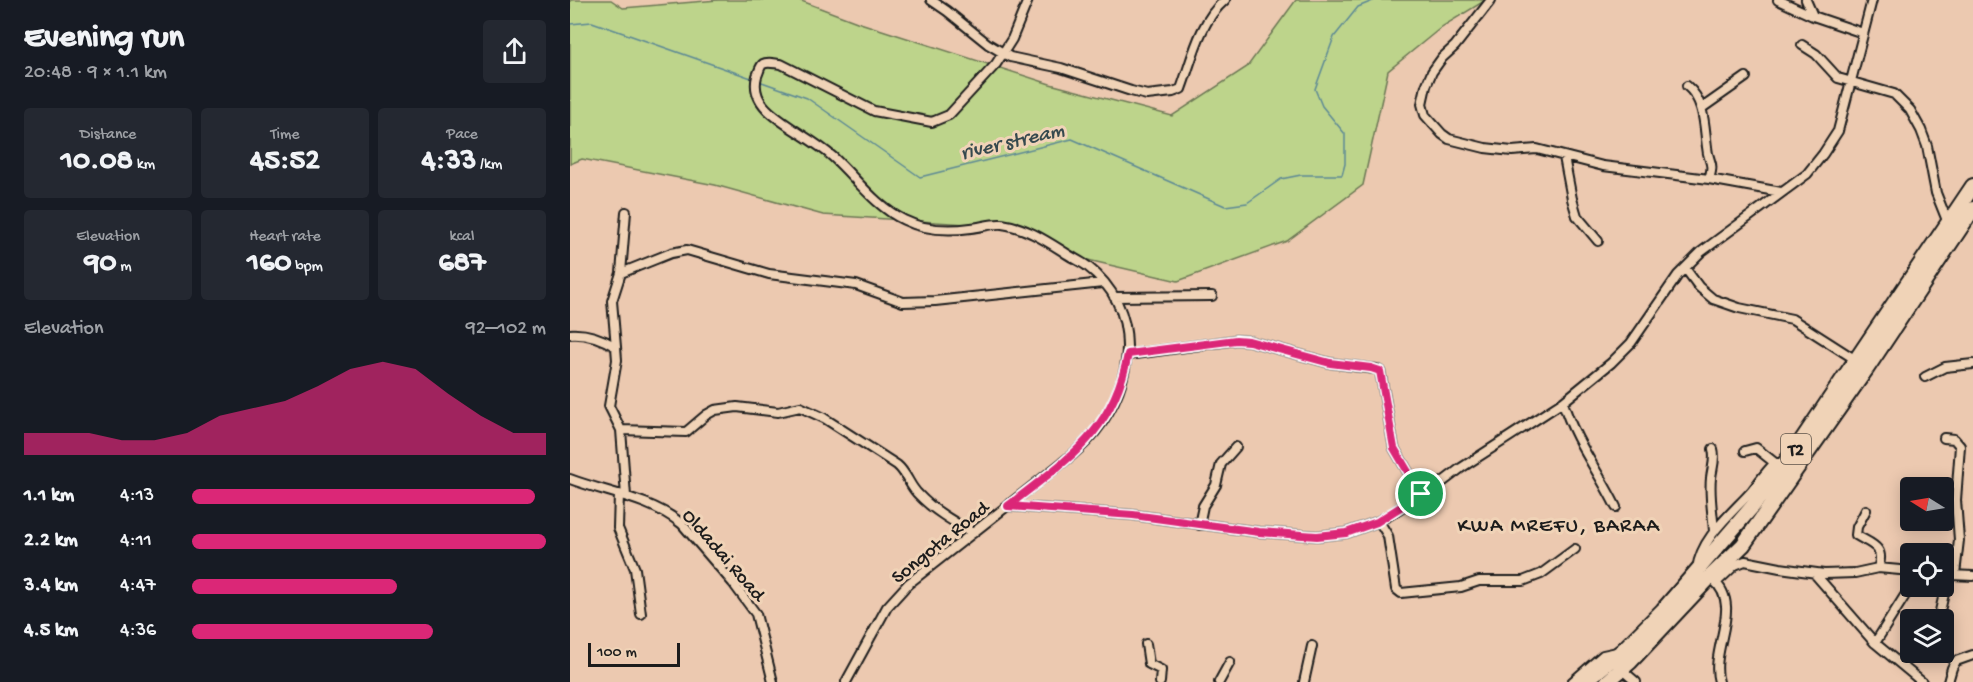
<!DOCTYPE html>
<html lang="en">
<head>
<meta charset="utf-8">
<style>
  :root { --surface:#171b24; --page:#242831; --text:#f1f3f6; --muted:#9ea1a6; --accent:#db2777 }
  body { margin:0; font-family:"Gochi Hand",sans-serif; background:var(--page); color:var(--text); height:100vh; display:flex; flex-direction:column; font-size:22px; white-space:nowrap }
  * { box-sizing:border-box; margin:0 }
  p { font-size:20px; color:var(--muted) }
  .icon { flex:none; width:33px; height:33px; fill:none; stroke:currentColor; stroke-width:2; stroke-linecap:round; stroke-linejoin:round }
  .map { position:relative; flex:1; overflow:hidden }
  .drawer { display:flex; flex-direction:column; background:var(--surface); width:570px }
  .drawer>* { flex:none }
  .needle { width:39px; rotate:281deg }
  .tools { position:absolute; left:1330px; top:477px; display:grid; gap:12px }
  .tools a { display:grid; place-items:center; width:54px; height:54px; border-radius:6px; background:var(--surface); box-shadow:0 3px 15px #0003; font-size:30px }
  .scale { position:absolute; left:18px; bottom:15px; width:92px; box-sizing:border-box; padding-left:6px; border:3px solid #1c1c1c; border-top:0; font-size:16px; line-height:21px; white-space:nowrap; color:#1c1c1c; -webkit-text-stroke:4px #f0d3b7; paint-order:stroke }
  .pin { position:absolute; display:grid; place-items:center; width:51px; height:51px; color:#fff; margin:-26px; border:3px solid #fff; border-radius:50%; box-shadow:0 2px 6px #0007 }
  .round { display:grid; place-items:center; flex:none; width:63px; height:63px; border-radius:6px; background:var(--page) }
  .overview { display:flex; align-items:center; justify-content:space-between; height:102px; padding:0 24px }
  h1 { font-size:33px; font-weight:700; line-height:45px }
  .metrics { display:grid; grid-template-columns:repeat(3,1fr); gap:9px; height:102px; padding:6px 24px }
  .metrics div { display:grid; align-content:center; border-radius:6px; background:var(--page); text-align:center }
  .metrics b { font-size:30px; font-weight:700 }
  .metrics small { font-size:16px; font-weight:400 }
  .metrics p { font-size:16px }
  .chart { height:168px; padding:12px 24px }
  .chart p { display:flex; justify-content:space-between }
  .chart svg { width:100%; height:108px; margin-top:6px; fill:var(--accent); opacity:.7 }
  ul { padding:0 24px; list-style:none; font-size:20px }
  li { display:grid; grid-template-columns:96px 72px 1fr; align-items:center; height:45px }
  li i { height:15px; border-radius:8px; background:var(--accent) }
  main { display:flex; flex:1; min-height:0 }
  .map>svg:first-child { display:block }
</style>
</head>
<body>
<main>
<section class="drawer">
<div class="overview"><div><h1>Evening run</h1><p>20:48 · 9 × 1.1 km</p></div><a class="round"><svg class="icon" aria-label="share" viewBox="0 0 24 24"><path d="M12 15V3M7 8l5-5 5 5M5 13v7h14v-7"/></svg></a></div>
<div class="metrics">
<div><p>Distance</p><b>10.08<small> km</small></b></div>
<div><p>Time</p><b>45:52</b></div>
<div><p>Pace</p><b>4:33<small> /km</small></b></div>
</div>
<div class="metrics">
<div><p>Elevation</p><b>90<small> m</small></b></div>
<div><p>Heart rate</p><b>160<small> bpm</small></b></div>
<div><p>kcal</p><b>687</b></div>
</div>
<div class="chart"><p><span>Elevation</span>92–102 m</p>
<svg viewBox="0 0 160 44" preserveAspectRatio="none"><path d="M0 44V35L10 35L20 35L30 38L40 38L50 35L60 28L70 25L80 22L90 16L100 9L110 6L120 9L130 19L140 28L150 35L160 35V44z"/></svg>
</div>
<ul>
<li><b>1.1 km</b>4:13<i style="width:97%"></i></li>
<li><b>2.2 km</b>4:11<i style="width:100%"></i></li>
<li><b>3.4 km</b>4:47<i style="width:58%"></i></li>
<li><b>4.5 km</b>4:36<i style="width:68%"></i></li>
</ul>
</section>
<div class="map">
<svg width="1403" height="682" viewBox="0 0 1403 682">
  <rect width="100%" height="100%" fill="#ecc9b0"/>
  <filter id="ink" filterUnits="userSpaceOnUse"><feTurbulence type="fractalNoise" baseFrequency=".0167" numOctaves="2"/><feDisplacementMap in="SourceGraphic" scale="12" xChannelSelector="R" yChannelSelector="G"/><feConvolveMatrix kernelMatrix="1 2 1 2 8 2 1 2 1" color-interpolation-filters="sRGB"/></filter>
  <g filter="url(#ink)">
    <path fill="#bdd48b" stroke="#6c7854" stroke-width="1.5" d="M0,0H41L53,8L148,0H229L287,22L480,84L602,116L677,67L726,0H916L873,26L818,71L793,185L717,241L608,281L501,256L445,227L253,215L145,185L12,159L0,164Z"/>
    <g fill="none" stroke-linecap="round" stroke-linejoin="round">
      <path stroke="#5b8895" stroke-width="1.5" d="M0,24L22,22L184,79
        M189,81L237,98L350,177L502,139L655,206L677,203L711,179L731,175H772L775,164V134L752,106L745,89L764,37L788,7L805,0"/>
      <g stroke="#1c1c1c" stroke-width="12">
        <path id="street" d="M361,0L377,11L418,44L440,57L491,68L561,91L577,95L603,92L611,89C622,60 629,22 655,0
          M921,0L885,46L872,58L862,72L856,86L852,104L855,115L872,134L879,139L915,148L942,151L967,149L1033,166L1139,179L1211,192
          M1208,0L1243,16L1293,33
          M1236,0L1243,16
          M1232,45L1246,54L1268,78L1324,94L1340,110L1351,130L1357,146L1366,193L1378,223
          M1117,86C1135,101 1134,125 1137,147C1138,163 1145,161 1139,179
          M1132,108L1176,77
          M994,157L1002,199L1007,216L1028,241
          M1115,268L1129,287L1143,299L1169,308L1222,319L1286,360
          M51,273L101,253L117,250L199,274L286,285L333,302L365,301L533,283
          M544,297L642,296
          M0,334C16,333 33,339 46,347L47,360L39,406L51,430L56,496
          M46,347L42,301L51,273L56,212
          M558,355L666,340L679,341L760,363L806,369L810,371L811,376L824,448L851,494
          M1355,377L1375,367L1403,364
          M993,402C1004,440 1029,472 1046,507
          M51,430L116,432L136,415L145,410L167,407L208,412L230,407L254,418L327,465C337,473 339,486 349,495C363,510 384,522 403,533
          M1374,438L1384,439L1390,446L1386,500L1389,540L1385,574
          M1143,449C1146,459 1142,468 1141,478C1139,496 1143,514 1144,532
          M1175,451L1186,448L1205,463
          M0,479C37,493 80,498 112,524L163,583L186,614L203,682
          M49,494L48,528L65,569L71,614
          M438,506L563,515L689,532L747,536L776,533L807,522L820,515L851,494L862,490L891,468L993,402L1041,363L1061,343L1108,275L1131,252L1237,174L1253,154L1268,131L1302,0
          M1296,510L1287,527L1286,535C1300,544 1316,546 1308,568
          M809,521L818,536L826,589L831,593L891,587L909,581H953L971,574L1005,549
          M629,525L633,506L646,485L651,464L666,447
          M1127,569C1131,538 1160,515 1181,492C1189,482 1196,471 1205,463H1215
          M1244,573L1305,643L1352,682
          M1381,575L1403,576
          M1143,580C1174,606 1139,649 1149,682
          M1147,582L1165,565L1175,561L1210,568L1254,574L1285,573L1308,568L1341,571
          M1368,620L1378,576
          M1305,643L1341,586
          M576,644L579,664L591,670L590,682
          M1051,669L1066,682
          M276,682L317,607L338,584L502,455C510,448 518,441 525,432C565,382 573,309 517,266C510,261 501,257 494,252C475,240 455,227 432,224C422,223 411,227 401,228C379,231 354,230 334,220C305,206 286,178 263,157C244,140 219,129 200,112C189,102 183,91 187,76C189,72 190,66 193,64C198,61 206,64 211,64L304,111L362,122L379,115L426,64L442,39L458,0
          M649,682L660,662
          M734,682L742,646
          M1002,682L1033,655L1047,652
          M1378,682L1382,668L1386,661L1403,655"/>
      </g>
      <g stroke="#1c1c1c" stroke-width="18">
        <path id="highway" d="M1014,682L1052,651L1093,610L1182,507L1230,443L1403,186
          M1037,682L1060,662L1140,577L1173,545L1297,368L1403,209"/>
      </g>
      <use href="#street" stroke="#f0d3b7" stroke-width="8"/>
      <use href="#highway" stroke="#f0d3b7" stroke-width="14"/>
    </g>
  </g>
  <g fill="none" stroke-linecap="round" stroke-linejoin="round" filter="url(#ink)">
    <g stroke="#fff" stroke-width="12">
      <path id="route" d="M666,340L679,341L760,363L801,368L810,371L824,448L851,494L807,522L776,533L747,536L689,532L563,515L438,506C497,459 543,434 558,354Z"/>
    </g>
    <use href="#route" stroke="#db2777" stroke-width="8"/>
  </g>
  <g text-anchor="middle" stroke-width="6" stroke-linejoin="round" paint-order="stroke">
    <rect fill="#f0d3b7" stroke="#5c534a" stroke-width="1.5" x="1211" y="434" width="30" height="30" rx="4.5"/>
    <g font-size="18" font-weight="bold" fill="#1c1c1c">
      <text x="1226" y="455">T2</text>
    </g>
    <g font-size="20" fill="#1c1c1c" stroke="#f0d3b7">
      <text transform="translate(369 541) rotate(-39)" y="7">Songota Road</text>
      <text transform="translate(155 554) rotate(49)" y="7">Oldadai Road</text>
    </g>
    <g font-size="21" font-style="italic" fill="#36494e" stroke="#f0d3b7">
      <text transform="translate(442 140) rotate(-13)" y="7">river stream</text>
    </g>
    <g font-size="21" letter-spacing="1.5" fill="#1c1c1c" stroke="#f0d3b7">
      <text x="989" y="531">KWA MREFU, BARAA</text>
    </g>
  </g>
</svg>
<div class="tools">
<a><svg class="needle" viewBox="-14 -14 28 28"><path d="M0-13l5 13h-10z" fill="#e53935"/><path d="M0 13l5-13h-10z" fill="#9ea1a6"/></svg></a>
<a><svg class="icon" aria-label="locate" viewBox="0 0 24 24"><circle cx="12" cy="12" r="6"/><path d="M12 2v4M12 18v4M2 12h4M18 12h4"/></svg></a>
<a><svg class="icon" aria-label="layers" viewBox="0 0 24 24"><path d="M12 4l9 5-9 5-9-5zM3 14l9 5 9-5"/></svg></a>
</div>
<div class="scale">100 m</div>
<div class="pin" style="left:851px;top:494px;background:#1e9e55"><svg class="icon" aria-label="arrive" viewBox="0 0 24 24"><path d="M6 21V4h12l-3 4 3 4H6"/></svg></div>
</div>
</main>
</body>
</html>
